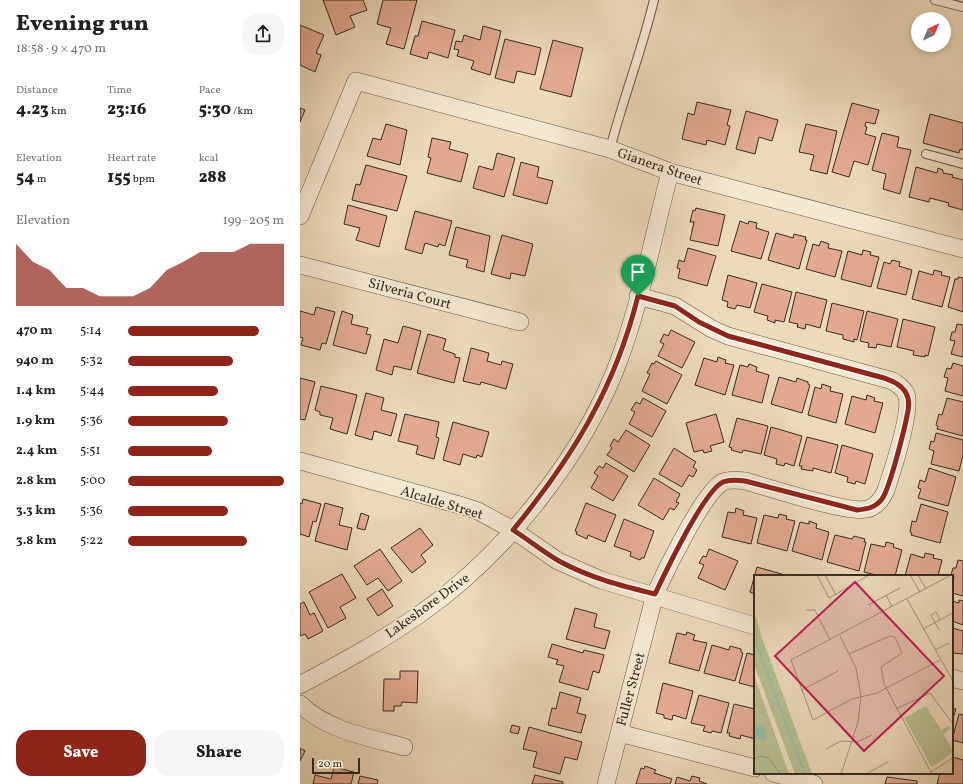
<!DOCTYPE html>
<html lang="en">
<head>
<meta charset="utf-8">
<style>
  :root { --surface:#fff; --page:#f6f6f6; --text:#202124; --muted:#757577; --accent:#8f2418 }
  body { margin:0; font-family:Vollkorn,serif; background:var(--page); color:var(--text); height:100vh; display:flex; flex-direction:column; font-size:15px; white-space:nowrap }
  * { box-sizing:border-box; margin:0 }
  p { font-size:13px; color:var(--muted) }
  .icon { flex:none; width:22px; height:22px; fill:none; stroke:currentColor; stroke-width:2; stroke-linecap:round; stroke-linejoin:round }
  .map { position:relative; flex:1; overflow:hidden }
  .side { display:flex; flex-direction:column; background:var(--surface); width:300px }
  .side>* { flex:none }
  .needle { width:26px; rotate:43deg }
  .fabs { position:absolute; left:611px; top:12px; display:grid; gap:8px }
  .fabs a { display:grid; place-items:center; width:40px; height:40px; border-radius:50%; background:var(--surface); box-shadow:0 2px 6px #0003; font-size:20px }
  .scale { position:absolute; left:12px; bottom:10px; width:48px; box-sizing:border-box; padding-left:4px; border:2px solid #362c22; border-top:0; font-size:11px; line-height:14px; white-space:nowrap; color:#362c22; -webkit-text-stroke:3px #f3e8d2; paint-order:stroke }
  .pin { position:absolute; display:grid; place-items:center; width:34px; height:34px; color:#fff; margin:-41px -17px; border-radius:50% 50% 50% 0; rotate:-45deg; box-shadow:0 0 4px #0007 }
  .pin .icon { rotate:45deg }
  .round { display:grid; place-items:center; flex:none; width:42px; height:42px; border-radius:16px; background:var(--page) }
  .headline { display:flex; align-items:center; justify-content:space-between; height:68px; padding:0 16px }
  h1 { font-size:22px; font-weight:800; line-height:30px }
  .figures { display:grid; grid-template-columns:repeat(3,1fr); gap:6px; height:68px; padding:4px 16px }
  .figures div { display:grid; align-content:center }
  .figures b { font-size:17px; font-weight:800 }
  .figures small { font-size:11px; font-weight:400 }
  .figures p { font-size:11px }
  .chart { height:112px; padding:8px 16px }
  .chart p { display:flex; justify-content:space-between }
  .chart svg { width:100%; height:72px; margin-top:4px; fill:var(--accent); opacity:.7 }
  .button { display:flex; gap:8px; margin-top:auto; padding:8px 16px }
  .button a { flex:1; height:46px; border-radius:16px; background:var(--accent); color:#fff; font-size:16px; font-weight:800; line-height:46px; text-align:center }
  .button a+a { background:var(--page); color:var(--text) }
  ul { padding:0 16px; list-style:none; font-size:13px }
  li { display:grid; grid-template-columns:64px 48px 1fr; align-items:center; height:30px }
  li i { height:10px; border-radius:5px; background:var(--accent) }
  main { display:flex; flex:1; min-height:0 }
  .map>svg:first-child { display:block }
</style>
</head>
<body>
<main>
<section class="side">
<div class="headline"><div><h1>Evening run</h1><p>18:58 · 9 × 470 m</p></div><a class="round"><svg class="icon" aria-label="share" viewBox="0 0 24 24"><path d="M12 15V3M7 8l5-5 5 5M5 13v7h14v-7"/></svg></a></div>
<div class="figures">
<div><p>Distance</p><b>4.23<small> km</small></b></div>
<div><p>Time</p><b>23:16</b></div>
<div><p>Pace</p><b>5:30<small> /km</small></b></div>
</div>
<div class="figures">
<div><p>Elevation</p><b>54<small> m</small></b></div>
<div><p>Heart rate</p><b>155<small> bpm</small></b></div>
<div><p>kcal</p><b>288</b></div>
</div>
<div class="chart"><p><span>Elevation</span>199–205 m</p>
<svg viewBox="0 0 160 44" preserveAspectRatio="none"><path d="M0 44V6L10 17L20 22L30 33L40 33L50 38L60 38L70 38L80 33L90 22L100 17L110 11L120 11L130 11L140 6L150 6L160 6V44z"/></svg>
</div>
<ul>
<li><b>470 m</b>5:14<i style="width:84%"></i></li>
<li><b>940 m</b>5:32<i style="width:67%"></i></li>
<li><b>1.4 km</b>5:44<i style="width:58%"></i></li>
<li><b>1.9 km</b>5:36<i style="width:64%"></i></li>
<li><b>2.4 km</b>5:51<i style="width:54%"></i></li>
<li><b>2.8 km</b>5:00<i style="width:100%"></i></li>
<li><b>3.3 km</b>5:36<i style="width:64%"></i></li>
<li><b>3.8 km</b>5:22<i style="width:76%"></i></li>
</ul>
<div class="button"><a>Save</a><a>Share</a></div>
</section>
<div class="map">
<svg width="663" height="784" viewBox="0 0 663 784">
  <rect width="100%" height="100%" fill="#ecdbb9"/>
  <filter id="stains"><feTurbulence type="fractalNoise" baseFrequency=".005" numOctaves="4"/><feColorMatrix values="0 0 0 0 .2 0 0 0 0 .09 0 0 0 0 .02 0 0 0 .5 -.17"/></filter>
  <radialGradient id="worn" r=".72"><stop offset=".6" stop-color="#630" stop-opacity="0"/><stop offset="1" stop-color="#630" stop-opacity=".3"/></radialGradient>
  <path fill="#e4aa90" stroke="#362c22" d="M23,0H63L67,10L50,16L55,27L36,35Z
    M83,0H117L104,49L86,44L91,28L77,24Z
    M122,21L155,30L148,58L129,52L127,59L110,54L115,36H118Z
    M0,25L24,35L16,53L21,55L15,72L0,65Z
    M183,26L201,31L190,75L171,69L174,61L157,56L159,50L154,49L156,41L162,42L164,35L180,40Z
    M205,39L241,48L235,75L217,71L214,83L195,78Z
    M253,40L283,48L271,97L240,89Z
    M397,102L431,110L427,125L430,126L425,145L407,140L406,145L382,139L388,113L394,115Z
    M552,103L579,110L575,124L566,122L565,126L567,127L565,134L576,137L568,165L554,161L549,177L532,172Z
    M0,108L5,110L0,122Z
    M446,111L478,120L472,141L459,137L455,154L436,149Z
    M630,114L663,123V150L660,149L659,153L623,143Z
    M86,124L107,130L100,165L67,156L73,138L81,140Z
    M506,124L537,131L527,174L510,170L514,155L499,152Z
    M582,133L599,137L597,147L611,150L600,194L583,189L586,174L572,170Z
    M132,138L151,142L149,149L168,154L161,182L127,173L131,158L128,157Z
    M197,153L215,158L204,197L173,188L179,166L193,170Z
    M221,162L239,167L237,177L253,181L247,204L213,195Z
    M66,165L107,176L97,211L52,200L56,184L60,185Z
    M616,167L637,173L638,168L643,170V173L653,175L652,177L663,180V210L648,206L649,203L630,198L629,202L609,197Z
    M48,205L87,216L79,247L56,240L60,228L44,224Z
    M396,208L425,215L418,246L390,240L394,222H390L393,210L395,211Z
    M115,211L152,221L145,246L139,244L138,247L125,243L122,254L105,249Z
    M440,221L448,224L449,221L457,223L456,228L469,232L461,259L431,251Z
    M156,227L190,236L184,272L166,267L168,260L149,255Z
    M476,233L493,238L494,234L506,237L505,240H507L499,269L468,260Z
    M202,235L233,244L225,276L211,273L210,279L191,274Z
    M521,241L529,244L528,248L542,251L535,277L506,269L513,244L519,246Z
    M388,248L416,256L407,286L378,278L380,269L377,268L379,260L384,262Z
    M563,250L571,252L570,255L579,257L571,287L541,279L548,251L562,255Z
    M592,260L600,262L599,266L612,270L606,295L577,288L584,262L590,264Z
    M634,270L642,272L641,275L650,277L642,307L612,299L619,271L633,275Z
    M428,275L457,283L450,308L437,305L435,309L427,307L428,302L422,300Z
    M658,277L663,278V312L648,307L655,279H658Z
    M462,284L492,292L484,322L475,320V323L467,320L468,316L454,312Z
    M496,292L527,300L520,328L506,324L505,329L497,327L498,324L489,322Z
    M532,303L564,311L557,340L554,339V342L543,339V335L526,331Z
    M16,307L35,312L26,344L22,343L20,350L1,345L3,338L0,337V311L14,315Z
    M42,311L53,315L51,324L68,328L66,334L71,335L66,354L33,345Z
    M567,311L598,319L591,347L577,344L576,348L568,347L569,343L560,341Z
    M603,319L635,327L628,356L625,355V357L613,355L614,351L597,347Z
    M657,324L663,325V357L651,354L655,341L650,340L652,332H655Z
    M103,326L121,331L111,370L94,366L92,375L76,370L84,339L98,343Z
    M371,330L395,342L382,368L358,356L364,344L360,342L364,334L368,336Z
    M128,334L146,339L143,350L155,354V357L160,358L154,383L117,373Z
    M171,348L189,353L187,361L201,365L202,361L213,364L206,389L181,382L180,385L163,381Z
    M418,357L426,360L425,363L434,365L425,395L395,385L404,358L417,362Z
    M356,361L382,375L367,404L342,391L350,374L347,373L352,363L354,364Z
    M653,363L663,366V396L645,391L648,378L644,377L647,368L651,369Z
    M449,364L457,367L456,371L469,375L462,403L432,395L440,365L448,367Z
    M479,377L496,382L497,378L508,382V384L510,385L502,413L471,404Z
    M0,378L15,382L5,420L0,419Z
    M522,384L531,387L530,391L543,394L536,423L508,415L515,387L521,389Z
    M21,386L57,395L47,434L30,429L33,418L20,415V412L15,410Z
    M66,393L84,398L81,410L97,414L91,436L74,431L72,440L55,435Z
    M567,395L575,398L574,401L583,403L575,433L545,424L552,396L566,400Z
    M343,398L366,411L352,437L329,424L335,412L331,410L336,402L340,404Z
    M647,398L663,402V436L637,429L638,426L636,425L639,414L642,415Z
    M105,414L139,422L136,437L139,438L134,459L116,454L118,446L98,441Z
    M416,414L424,442L410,446L412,451L404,453L403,450L394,452L386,423Z
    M437,418L468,426L461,454L443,450L442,453L431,450L432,448L429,447Z
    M153,422L189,432L182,457L177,455L176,458L163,454L160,465L143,460Z
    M471,427L502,436L494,466L485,463L484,466L476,464L477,459L464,455Z
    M326,430L350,445L334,472L307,455L312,448L310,446L314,439L318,442Z
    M636,433L663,440V455L659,471L631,464L634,451L629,449L631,441L634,442Z
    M507,437L538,445L531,473L513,468V471L501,469L502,466H499Z
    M542,445L573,454L565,484L556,481L555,484L547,482L548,477L535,473Z
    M374,448L396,462L393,467L397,470L393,477L389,475L382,487L359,474Z
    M306,463L328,476L313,501L291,488L298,476L294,473L299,466L303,468Z
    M629,468L656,477L648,506L618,498L621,489L618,488L620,480L625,482Z
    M354,478L380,494L376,502L379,503L374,510L370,508L363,520L338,505Z
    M3,499L21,504L16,522L13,521L9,537L0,534V503L2,504Z
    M25,503L43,508L39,525L52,528L47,550L15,541Z
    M286,503L316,515L305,542L288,535L287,539L276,534L277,532L275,531Z
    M621,504L648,512L640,543L611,535L612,533L610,532L612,521L616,522Z
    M436,508L444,511L443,515L457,518L451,544L422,537L428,512L435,513Z
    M61,513L69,516L65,530L57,528Z
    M479,514L487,516L486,519L495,521L487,551L457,543L464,515L478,518Z
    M324,519L354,531L344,558H341L340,560L330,556L331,552L314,546Z
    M509,521L517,524L516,528L529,532L522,560L492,551L500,522L509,524Z
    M120,528L133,545L121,555L126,562L112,573L91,548Z
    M535,535L552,539L554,536L565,539L564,542H566L559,571L527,562Z
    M586,542L594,544L593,547L602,550L595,576H580L564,572L571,544L585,547Z
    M80,549L102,581L88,591L78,578L67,585L54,566Z
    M409,549L438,561L425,590L398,578L404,565L399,563L403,556L406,557Z
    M625,553L634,555L633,558L642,560L638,576H605L611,554L624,558Z
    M658,560L663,561V596L652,593L654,576L651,575L653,568H656Z
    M457,567L485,575V576H455V594L450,592Z
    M42,574L56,598L40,607L46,618L28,628L9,592Z
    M82,589L93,606L78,616L67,599Z
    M659,600L663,601V625L652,621V601L659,603Z
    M4,602L10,615L14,613L23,631L8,639L5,634L0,636V604Z
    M275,608L297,614L294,627L310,631L305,649L266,639Z
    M652,628L663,631V654L652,653Z
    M387,632L395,635L393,640L407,643L399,671L369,663L377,633L386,635Z
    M252,644L283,653L284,650L304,655L299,673L293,671L288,690L259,682L264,666L256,664L258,660L248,657Z
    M412,645L429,650L430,646L441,649V652L443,653L435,681L404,673Z
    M447,653L455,655V687L439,683Z
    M100,671H118L117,703L102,702L101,706H94V711H83L84,679H100Z
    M363,683L393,691L386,719L373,715L372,720L364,718V715L356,713Z
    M260,692L281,698L277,713L286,715L281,733L248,725L252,708L256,709Z
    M399,695L429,703L421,733L412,731L411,733L403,731L405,726L391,723Z
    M434,704L455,709V739L441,735L440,739L429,736L430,733H427Z
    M652,708L656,709L652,722Z
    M659,714L663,715V743L652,740Z
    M212,725L220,727L218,734L210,732Z
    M229,727L282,742L277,760L265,757L260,774L233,767L237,752L223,749Z
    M0,748L5,751L0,761Z
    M652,757L663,760V784H637L640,773H652Z
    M345,766L356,770L354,773L372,779L370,784H336L341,768L344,769Z
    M34,767L54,772L51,784H13L15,775L31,779Z
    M235,775L263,782V784H232Z
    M60,776L78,780L77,784H58Z
    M392,776L400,778L399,781L407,784H375L377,777L390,781Z
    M587,777L617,781V784H585Z"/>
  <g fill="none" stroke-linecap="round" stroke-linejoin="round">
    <g stroke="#645848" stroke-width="10">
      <path id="lane" d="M635,0L663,7
        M310,149C323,99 342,50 354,0
        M626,154L663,164"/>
    </g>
    <g stroke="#645848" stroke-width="18">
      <path id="street" d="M0,216L56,81L310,149L370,172L663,249
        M0,265L220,322
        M0,461L163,506L178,511L213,530L258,561L301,580L455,626
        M652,678L663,681
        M0,685C41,663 82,641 120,614C205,555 286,453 321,355C342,296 354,233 370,172
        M0,704C28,731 68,737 104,747
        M319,733L455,768
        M473,773L514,784
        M306,784L355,594C365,572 404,491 423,482C430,479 438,480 445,481C468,487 548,514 567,509C577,507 582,499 586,490C592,472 613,409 606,394C604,388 598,385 593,381L428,336L412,329L375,306L338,296"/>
    </g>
    <use href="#lane" stroke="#f3e8d2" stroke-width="8"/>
    <use href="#street" stroke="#f3e8d2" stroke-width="17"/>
  </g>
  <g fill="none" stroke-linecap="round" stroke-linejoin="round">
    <g stroke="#fff" stroke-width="8">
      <path id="route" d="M338,296L375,306L399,322L428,336L584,378C592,381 601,384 606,393C609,398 609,405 608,411C605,427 590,488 582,499C575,508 567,509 557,510L445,481C438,480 430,479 423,482C404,491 365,573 355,594C322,586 290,578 259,561C243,552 229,540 213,530C273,457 315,388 338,296Z"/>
    </g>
    <use href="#route" stroke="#8f2418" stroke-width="5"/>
  </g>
  <g text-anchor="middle" stroke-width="3.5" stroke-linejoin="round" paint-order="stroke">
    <g font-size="14" fill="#362c22" stroke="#f3e8d2">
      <text transform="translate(360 166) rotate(19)" y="5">Gianera Street</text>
      <text transform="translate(110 293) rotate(15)" y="5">Silveria Court</text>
      <text transform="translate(142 502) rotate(17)" y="5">Alcalde Street</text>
      <text transform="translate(127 605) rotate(-36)" y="5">Lakeshore Drive</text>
      <text transform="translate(330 689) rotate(-75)" y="5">Fuller Street</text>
    </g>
  </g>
  <g transform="translate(454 575)">
    <rect width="199" height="199" fill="#ecdbb9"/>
    <path d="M0,35L7,60L58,199H41L0,89ZM0,100L35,199H0ZM172,131L187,155L194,151L197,153L190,159L199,177L180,191H177L150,143Z" fill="#b7c090"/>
    <path d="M0,148L11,153L13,165L0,163Z" fill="#99bcab"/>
    <path fill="none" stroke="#99bcab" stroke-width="2" d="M0,63L51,199"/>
    <path fill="none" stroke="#a3957d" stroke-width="1" d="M63,0L75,23L115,0M71,0L82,20M156,0L166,17M164,0L172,14M132,20L138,32M153,24L199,106M114,30L146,13M52,35H61L76,65M169,54L199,38M185,55L177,40L182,37L186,45M86,61L102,93L107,121L104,147L87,199M181,75L195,68M95,79L136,61L141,62L148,78L127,92L130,109L178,199M186,85L123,118L98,124L59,145L37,85L197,0M48,115L84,96M142,134L176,118L199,149M72,174L87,166L103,167L118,160M0,184L7,181L15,183L26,199M177,197L199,183M112,199L134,187"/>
    <path fill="#c2185b" fill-opacity="0.15" stroke="#c2185b" stroke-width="2" d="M101,7L190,101L110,176L21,81Z"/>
    <rect width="199" height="199" fill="none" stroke="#362c22" stroke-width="2"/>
  </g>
  <rect width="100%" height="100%" filter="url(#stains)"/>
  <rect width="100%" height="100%" fill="url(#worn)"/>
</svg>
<div class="fabs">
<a><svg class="needle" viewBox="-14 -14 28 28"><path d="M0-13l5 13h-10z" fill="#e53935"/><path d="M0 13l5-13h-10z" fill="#757577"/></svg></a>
</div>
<div class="scale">20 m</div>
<div class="pin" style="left:338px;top:296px;background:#1e9e55"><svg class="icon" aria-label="arrive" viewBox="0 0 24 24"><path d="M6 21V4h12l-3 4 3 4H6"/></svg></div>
</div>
</main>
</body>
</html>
